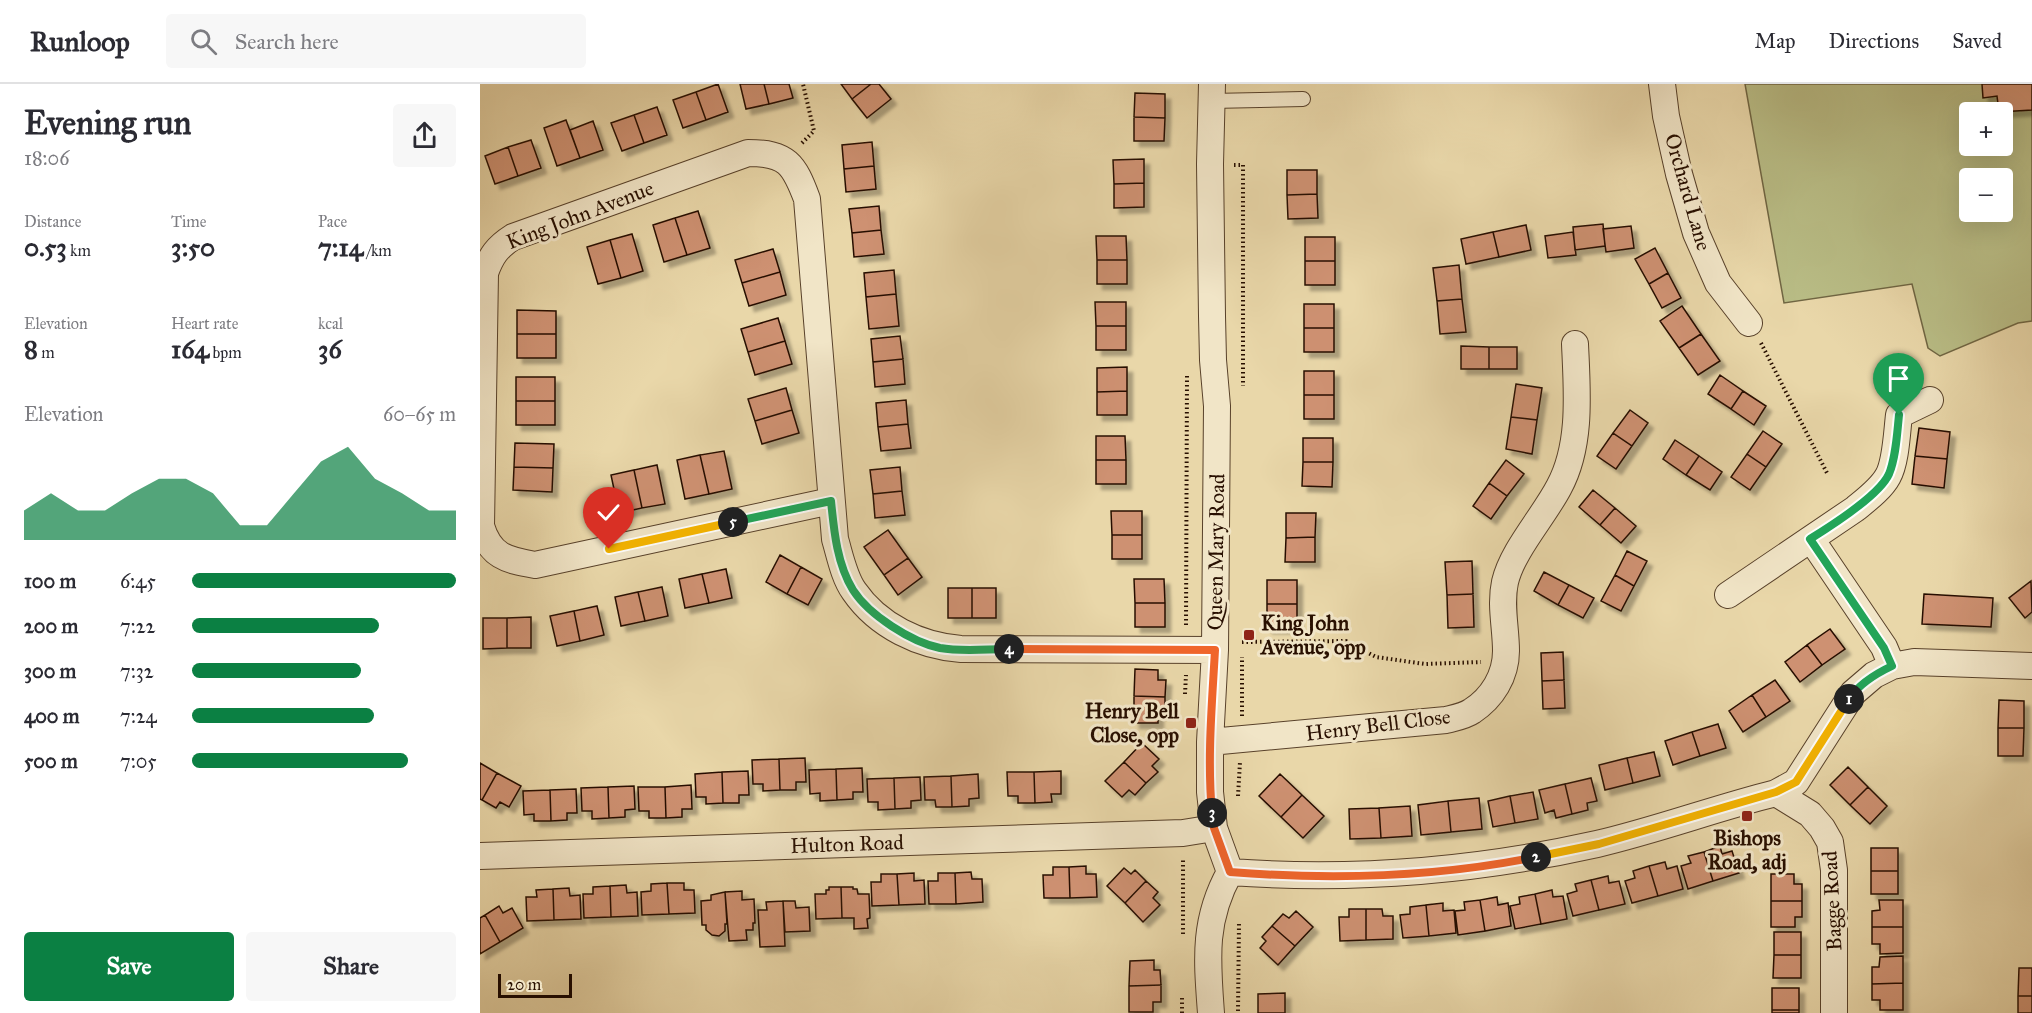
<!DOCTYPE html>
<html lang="en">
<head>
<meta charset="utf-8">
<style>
  :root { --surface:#fff; --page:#f7f7f7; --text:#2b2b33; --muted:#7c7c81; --line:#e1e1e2; --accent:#0b8043 }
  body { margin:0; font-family:"IM FELL Great Primer",serif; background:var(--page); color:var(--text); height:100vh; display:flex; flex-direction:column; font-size:22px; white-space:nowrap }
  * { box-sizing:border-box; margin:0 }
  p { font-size:20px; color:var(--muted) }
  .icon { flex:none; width:33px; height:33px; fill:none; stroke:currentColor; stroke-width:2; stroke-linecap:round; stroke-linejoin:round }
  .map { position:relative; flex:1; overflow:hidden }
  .panel { display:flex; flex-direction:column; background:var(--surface); width:480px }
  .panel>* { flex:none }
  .buttons { position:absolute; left:1479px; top:18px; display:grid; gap:12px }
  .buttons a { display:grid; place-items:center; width:54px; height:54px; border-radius:6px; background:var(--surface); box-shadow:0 6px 24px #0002; font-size:30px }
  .scale { position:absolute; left:18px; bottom:15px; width:74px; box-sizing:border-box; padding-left:6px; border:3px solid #280f00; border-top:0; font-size:16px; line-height:21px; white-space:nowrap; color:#280f00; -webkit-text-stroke:4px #f1e5c7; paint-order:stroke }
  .pin { position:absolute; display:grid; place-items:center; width:51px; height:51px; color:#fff; margin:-62px -26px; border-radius:50% 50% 50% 0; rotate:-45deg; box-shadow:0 0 6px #0007 }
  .pin .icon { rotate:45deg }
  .km { position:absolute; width:30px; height:30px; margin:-15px; border-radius:50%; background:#222; color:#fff; font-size:16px; line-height:30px; text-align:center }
  .round { display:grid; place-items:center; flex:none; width:63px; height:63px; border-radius:6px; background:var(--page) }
  .overview { display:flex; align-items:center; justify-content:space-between; height:102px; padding:0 24px }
  h1 { font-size:33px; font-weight:800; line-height:45px }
  .metrics { display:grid; grid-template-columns:repeat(3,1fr); gap:9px; height:102px; padding:6px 24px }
  .metrics div { display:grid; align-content:center }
  .metrics b { font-size:26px; font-weight:800 }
  .metrics small { font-size:16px; font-weight:400 }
  .metrics p { font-size:16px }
  .chart { height:168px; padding:12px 24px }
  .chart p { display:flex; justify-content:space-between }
  .chart svg { width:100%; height:108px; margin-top:6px; fill:var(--accent); opacity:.7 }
  .cta { display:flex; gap:12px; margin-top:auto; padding:12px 24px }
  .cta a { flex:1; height:69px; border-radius:6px; background:var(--accent); color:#fff; font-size:24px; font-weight:800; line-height:69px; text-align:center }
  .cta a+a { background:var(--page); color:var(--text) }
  ul { padding:0 24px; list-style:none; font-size:20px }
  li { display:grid; grid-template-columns:96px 72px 1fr; align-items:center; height:45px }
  li i { height:15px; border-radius:8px; background:var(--accent) }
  header { display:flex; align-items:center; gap:36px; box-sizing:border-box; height:84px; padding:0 30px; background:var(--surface); border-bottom:2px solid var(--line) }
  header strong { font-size:28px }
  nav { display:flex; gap:33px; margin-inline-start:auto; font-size:21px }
  .search { width:420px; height:54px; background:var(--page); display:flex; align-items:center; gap:15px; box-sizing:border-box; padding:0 21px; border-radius:6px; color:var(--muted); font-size:22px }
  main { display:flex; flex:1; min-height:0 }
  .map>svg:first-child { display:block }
</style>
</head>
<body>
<header>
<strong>Runloop</strong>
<div class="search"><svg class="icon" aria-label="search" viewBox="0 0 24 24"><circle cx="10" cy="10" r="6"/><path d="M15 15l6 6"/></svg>Search here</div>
<nav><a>Map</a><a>Directions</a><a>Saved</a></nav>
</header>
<main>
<section class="panel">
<div class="overview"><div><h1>Evening run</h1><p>18:06</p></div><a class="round"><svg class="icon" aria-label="share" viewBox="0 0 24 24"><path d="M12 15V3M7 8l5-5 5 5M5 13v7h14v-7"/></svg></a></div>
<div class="metrics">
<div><p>Distance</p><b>0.53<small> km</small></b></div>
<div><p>Time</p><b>3:50</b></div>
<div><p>Pace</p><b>7:14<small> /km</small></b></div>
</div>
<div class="metrics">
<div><p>Elevation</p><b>8<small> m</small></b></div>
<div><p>Heart rate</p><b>164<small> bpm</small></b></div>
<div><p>kcal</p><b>36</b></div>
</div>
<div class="chart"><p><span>Elevation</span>60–65 m</p>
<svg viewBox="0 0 160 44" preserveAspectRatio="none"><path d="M0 44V32L10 25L20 32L30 32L40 25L50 19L60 19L70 25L80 38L90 38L100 25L110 12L120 6L130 19L140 25L150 32L160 32V44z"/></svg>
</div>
<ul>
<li><b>100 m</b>6:45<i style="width:100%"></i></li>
<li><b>200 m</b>7:22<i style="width:71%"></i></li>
<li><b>300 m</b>7:32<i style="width:64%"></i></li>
<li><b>400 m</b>7:24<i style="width:69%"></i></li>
<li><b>500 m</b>7:05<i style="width:82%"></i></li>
</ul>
<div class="cta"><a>Save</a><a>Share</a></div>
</section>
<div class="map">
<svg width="1552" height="929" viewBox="0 0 1552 929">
  <defs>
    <filter id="shadow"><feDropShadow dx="5.5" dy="5.5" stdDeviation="1.5" flood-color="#0004"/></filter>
  </defs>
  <rect width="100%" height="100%" fill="#e9d7a9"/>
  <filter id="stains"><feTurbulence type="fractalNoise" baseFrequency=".00333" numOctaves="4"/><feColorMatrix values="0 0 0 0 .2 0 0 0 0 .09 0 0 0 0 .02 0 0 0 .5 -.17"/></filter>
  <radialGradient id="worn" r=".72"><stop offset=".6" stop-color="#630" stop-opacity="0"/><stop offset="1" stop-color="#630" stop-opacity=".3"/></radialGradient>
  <path fill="#b9bd86" stroke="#706643" stroke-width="1.5" fill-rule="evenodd" d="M1265,0H1552V237L1538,239L1460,272L1448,264L1432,200L1304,219ZM1490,28H1522V62H1490ZM1490,94H1522V128H1490Z"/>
  <path fill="#ce9172" stroke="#280f00" stroke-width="1.5" filter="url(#shadow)" d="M238,0L248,28L226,36L216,8Z
    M260,0H284L289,20L266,25Z
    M284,0H309L313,14L289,20Z
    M361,0H391L372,15Z
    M391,0H399L411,15L387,34L372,15Z
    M1502,0H1552V26L1519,28L1517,12L1503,14Z
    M216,8L226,36L203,44L193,16Z
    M655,9L685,10V34L654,33Z
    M177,23L187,51L164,59L154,31Z
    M154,31L164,59L142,67L131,39Z
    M654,33L685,34L684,57H654Z
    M86,36L100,74L77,82L64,44Z
    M113,37L123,66L100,74L90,46Z
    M51,56L61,84L38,92L28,63Z
    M392,58L394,82L364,85L362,61Z
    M28,63L38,92L15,100L5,72Z
    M664,75V99L634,100L633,76Z
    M394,82L396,105L366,108L364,85Z
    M807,86H837V110L807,111Z
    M664,99V123L634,124V100Z
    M837,110L838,134L808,135L807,111Z
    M399,122L401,146L372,149L369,125Z
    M218,127L230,164L207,171L195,134Z
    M195,134L207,171L184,178L173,141Z
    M1123,140L1125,162L1095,166L1093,143Z
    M1046,141L1051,166L1019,173L1013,148Z
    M1151,142L1154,164L1126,168L1123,145Z
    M401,146L404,170L374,173L372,149Z
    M1013,148L1019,173L986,180L981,155Z
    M1093,148L1096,171L1068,174L1065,152Z
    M152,150L163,187L141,194L130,156Z
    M616,152H646L647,176H617Z
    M825,153H855V177H825Z
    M130,156L141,194L118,200L107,163Z
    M1175,164L1188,189L1169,200L1155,175Z
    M293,165L300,188L262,199L255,176Z
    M617,176H647V200H617Z
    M825,177H855V201H825Z
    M979,181L982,215L957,217L953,184Z
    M414,186L416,210L386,213L384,189Z
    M300,188L306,211L269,222L262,199Z
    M1188,189L1201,214L1182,224L1169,200Z
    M416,210L419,242L389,245L386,213Z
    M982,215L986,248L960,250L957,217Z
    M615,218H646V242H616Z
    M824,220H854V244H824Z
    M1202,222L1221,250L1199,264L1180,237Z
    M37,226L76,227V250H37Z
    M298,234L305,257L268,268L261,245Z
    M616,242H646V266H616Z
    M824,244H854V268H824Z
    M37,250H76V274H37Z
    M1221,250L1240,277L1218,291L1199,264Z
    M420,252L423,275L393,278L391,255Z
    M305,257L312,280L275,291L268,268Z
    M981,262L1009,263V285H981Z
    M1009,263H1037V285H1009Z
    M423,275L425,300L395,303L393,278Z
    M647,283V307L617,308V284Z
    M824,287H854V311H824Z
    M1240,291L1263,307L1251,325L1228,310Z
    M36,293H75V317H36Z
    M1036,300L1062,304L1057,336L1031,333Z
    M306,304L312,326L275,337L268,315Z
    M647,307V331H617V308Z
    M1263,307L1286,322L1274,341L1251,325Z
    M824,311H854V335H824Z
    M426,316L428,340L398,343L396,319Z
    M36,317H75V341H36Z
    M312,326L319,349L282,360L275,337Z
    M1150,326L1168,339L1152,362L1133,349Z
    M1031,333L1057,336L1052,370L1026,365Z
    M428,340L431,364L401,367L398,343Z
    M1439,344L1470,348L1467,375L1435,372Z
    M1283,347L1302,360L1286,383L1267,370Z
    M1133,349L1152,362L1136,385L1117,372Z
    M616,352H645L646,376H616Z
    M823,354H853V378H823Z
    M1195,356L1219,372L1206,391L1183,375Z
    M35,359L74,360L73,384L34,383Z
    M244,367L252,405L229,410L220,371Z
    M1267,370L1286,383L1270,406L1251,393Z
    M220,371L229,410L205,415L197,376Z
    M1219,372L1242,388L1230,406L1206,391Z
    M1435,372L1467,375L1464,404L1432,400Z
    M616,376H646V400H616Z
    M1026,376L1044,390L1027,412L1009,399Z
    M823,378H853L852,403L822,402Z
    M177,381L185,420L162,424L154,386Z
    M34,383L73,384L72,408L33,406Z
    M420,383L422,407L393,410L390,386Z
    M154,386L162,424L139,429L131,391Z
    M1009,399L1027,412L1011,435L993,422Z
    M1113,406L1135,424L1120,441L1099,423Z
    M422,407L425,431L395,434L393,410Z
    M1135,424L1156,442L1141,459L1120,441Z
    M631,427H662V451H632Z
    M806,429H836L835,453L806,454Z
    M408,446L428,474L404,491L384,463Z
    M632,451H662V475H632Z
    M835,453V478H805L806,454Z
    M1147,467L1167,477L1154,502L1135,491Z
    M300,471L321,483L307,510L286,498Z
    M428,474L442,493L418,511L404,491Z
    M992,477L993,510L967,511L965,478Z
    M321,483L342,495L328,521L307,510Z
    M246,485L252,514L229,519L222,490Z
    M1064,488L1089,501L1078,521L1054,507Z
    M222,490L229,519L205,524L199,495Z
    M1135,491L1154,502L1141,527L1121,517Z
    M654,495H684L685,519H655Z
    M787,496H817V520H787Z
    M1551,497L1552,528L1545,534L1529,514Z
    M1089,501L1114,514L1103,534L1078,521Z
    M182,503L188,532L165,537L158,508Z
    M468,504H492V534H468Z
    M492,504H516V534H492Z
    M158,508L165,537L141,542L135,513Z
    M993,510L994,543L968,544L967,511Z
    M1444,510L1513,514L1511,543L1442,540Z
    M655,519H685V543H655Z
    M787,520H817V544H787Z
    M117,522L124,551L100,557L94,527Z
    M94,527L100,557L77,562L70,532Z
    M51,533V564H27V534Z
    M3,534H27V564L3,565Z
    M1350,545L1365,565L1342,581L1327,561Z
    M1327,561L1342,581L1320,598L1305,578Z
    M1083,568L1084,596L1062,597L1061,569Z
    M655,585L678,586V596H686L685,613L654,612Z
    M1084,596L1085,624L1063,625L1062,597Z
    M1295,596L1310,617L1286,633L1272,611Z
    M1272,611L1286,633L1263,648L1249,627Z
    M654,612L685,613V629H678V639H654Z
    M1519,616L1544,617V644H1518Z
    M1238,640L1246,664L1220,672L1212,648Z
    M1518,644H1544L1543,672H1518Z
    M1212,648L1220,672L1193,681L1185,657Z
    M662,659L679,675L672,682L678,688L666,699L644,678Z
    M1174,668L1180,692L1153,699L1147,674Z
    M325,674L326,698H316V706H300L299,675Z
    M1147,674L1153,699L1125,706L1119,681Z
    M299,675L300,706L283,707V700H273L272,676Z
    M644,678L666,699L655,711L649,706L642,713L625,697Z
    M0,679L17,689L2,716L0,715Z
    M1368,683L1388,703L1370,721L1350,701Z
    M382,684L383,708H373V715L357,716L356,685Z
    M356,685L357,716L340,717V709L330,710L329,686Z
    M268,687L269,711H259V719H243L242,688Z
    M581,687V710H571L572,718L555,719L554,688Z
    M242,688L243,719L226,720V713H216L215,690Z
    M527,688H554L555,719H538V712H528Z
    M17,689L41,702L29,723L20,718L16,724L2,716Z
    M498,690L499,714L489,715V722L472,723L471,692Z
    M800,690L822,711L801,733L779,712Z
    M471,692L472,723H456L455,716H445L444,693Z
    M440,693L441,716L431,717V724L415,725L414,694Z
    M414,694L415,725L398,726V718H388L387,695Z
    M1111,694L1117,717L1107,719L1108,726L1092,730L1085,700Z
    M1085,700L1092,730L1076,734L1074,726L1065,729L1059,706Z
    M211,701L212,725H202V733L186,734L185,703Z
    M154,702L155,725L145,726V733L129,734L128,703Z
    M128,703L129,734L112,735V727H102L101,704Z
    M158,703H185L186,734H169V727H159Z
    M1388,703L1407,722L1390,740L1370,721Z
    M96,705L97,729H87V736L71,737L70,706Z
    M70,706L71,737H54V730L44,731L43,707Z
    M1053,708L1058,735L1035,739L1030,712Z
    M822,711L844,732L823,754L801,733Z
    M1030,712L1035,739L1013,743L1008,717Z
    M999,714L1002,745L971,748L968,717Z
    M968,717L971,748L941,751L938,721Z
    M930,722L932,752L901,754L899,724Z
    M899,724L901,754L870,755L869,725Z
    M1240,762L1242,770L1252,767L1259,789L1233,797L1224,768Z
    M1391,764H1418V787H1391Z
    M1224,768L1233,797L1208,805L1201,782L1211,779L1208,772Z
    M1185,778L1187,785L1197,782L1203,805L1178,812L1169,782Z
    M606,782V790H616L617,813L590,814L589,783Z
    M1169,782L1178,812L1152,819L1145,797L1155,794L1153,787Z
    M573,783H589L590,814H564L563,791H573Z
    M644,784L651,790L655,786L666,797L645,819L627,802Z
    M1391,787H1418V810H1391Z
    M491,788L492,795H502L503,818L476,820L475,789Z
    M434,789V797L444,796L445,820L419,821L417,790Z
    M458,789H475L476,820H449L448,797H458Z
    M401,790H417L419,821L392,822L391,798H401Z
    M1291,790H1314V800H1322V817H1291Z
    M1128,792L1129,799L1139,797L1145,820L1119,826L1111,796Z
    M1111,796L1119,826L1093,832L1087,810L1097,807L1095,800Z
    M666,797L678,808L673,814L680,821L663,838L645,819Z
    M187,799L189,830L162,831L161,808L171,807V800Z
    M187,799H204V806H214L215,829L189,830Z
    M146,801L147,809L157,808L158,832L131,833L130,802Z
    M130,802L131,833L104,834L103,810H113V803Z
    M349,803H361L362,834L336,835L335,810H346V806H349Z
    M361,803H373V805H377L378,810H389L390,834L387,835L388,844L374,845V834H362Z
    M89,804L90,812L100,811L101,835L74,836L73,805Z
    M73,805L74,836L47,837L46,813H57L56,806Z
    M1072,806L1073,813L1083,812L1087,835L1061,840L1055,810Z
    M262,807V816L274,815L275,839H273V846H266L267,856L249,857L245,808Z
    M245,808L247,840H245V847L239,852L232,851L226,846V841H222L221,817L231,816V811Z
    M1055,810L1061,840L1035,845L1030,822L1040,820L1039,813Z
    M1017,813L1018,821L1028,819L1031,842L1005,847L1000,816Z
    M1000,816L1005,847L978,851L975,827L985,826L984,818Z
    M1399,816H1423V843H1392V827L1400,826Z
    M303,817L305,862L280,863L278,826H287L286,818Z
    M303,817H315L316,824L329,823L330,847L305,848Z
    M1291,817H1322V833H1315V843H1291Z
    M963,819V827L974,826L976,849L949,852L946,821Z
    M946,821L949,852L923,854L920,831L930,830V823Z
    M19,822L23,829L32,824L43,844L20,858L5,831Z
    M869,825H886V856L860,857L859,833H869Z
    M886,825H902L903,832H913V855L886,856Z
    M816,827L833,843L815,862L792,842L803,830L809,834Z
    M5,831L20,858L0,870V834Z
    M792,842L815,862L798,881L780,864L786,857L782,853Z
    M1392,843H1423V869L1400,870V860H1392Z
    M1294,848H1321V871H1294Z
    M1294,871H1321V894H1293Z
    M1423,872V899L1392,900V883H1399L1400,873Z
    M674,876V886H680L681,901L649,902L650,877Z
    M1539,884H1552V912H1538Z
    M1423,899V926H1400V916H1392V900Z
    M681,901V918H673V928H649V902Z
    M1292,904H1319V926H1292Z
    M805,909V929H778V910Z
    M1538,912H1552V929H1538Z
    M1292,926H1319V929H1292Z"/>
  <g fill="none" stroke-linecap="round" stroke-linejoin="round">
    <g stroke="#58412a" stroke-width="16">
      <path id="service" d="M731,17L823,15"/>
    </g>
    <g stroke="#58412a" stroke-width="28">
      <path id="minor" d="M1182,0L1186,32L1199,90L1216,149L1238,199L1269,239
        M351,417L55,481C26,476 10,472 1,442L5,189C11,172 17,163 33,153L268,69C307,69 314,80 327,115L355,455C360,472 364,493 374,507C398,542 440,562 481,565L735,566
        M1331,455L1404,563L1412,582
        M1248,511L1375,425C1386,416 1401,405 1408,392C1416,378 1417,347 1419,331L1450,316
        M730,658L966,636C974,634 985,632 992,627C1012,614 1026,592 1026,567C1026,544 1020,521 1025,498C1032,467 1064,432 1079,403C1102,361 1097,306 1095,260
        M1296,709L1330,730L1342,744L1350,758L1354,786V929
        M0,772L703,749L734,744
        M750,788C874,797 996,787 1117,760C1177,746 1236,724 1296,709L1316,698L1373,609L1394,591L1412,582L1434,578L1552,582
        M731,929C727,876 723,836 750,788L734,744L730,708V658L735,566L737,322L733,276L732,232L730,80L732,0"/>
    </g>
    <path stroke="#280f00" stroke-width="4" stroke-dasharray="1.5 3" stroke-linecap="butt" d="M322,59L334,47L323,0
      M754,81H763V302
      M1281,259L1347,389
      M706,541L707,291
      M762,558L866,557L896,573L945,580L1001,578
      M705,610L706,591
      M762,632V573
      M758,712L760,678
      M703,850V774
      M758,927L759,839
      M702,929V912"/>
    <use href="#service" stroke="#f1e5c7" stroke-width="14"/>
    <use href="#minor" stroke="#f1e5c7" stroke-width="26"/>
  </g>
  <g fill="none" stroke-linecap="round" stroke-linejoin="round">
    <g stroke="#fff" stroke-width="12">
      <path id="split-1" d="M1369,615C1379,600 1395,590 1412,582L1404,564L1330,455C1351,442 1399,412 1409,390C1416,373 1417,350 1419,331"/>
    </g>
    <g stroke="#fff" stroke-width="12">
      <path id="split-2" d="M1056,773L1119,760L1296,708L1316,698L1369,615"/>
    </g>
    <g stroke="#fff" stroke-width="12">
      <path id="split-3" d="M732,729L734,744L750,788C852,796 957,793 1056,773"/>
    </g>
    <g stroke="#fff" stroke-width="12">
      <path id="split-4" d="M529,565L735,566C732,620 727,675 732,729"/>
    </g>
    <g stroke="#fff" stroke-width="12">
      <path id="split-5" d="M253,438L351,417C354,447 357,480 373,506C389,531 431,558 460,564C482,568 507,565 529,565"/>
    </g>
    <g stroke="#fff" stroke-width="12">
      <path id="split-6" d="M129,465L253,438"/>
    </g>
    <use href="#split-1" stroke="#22a559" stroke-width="8"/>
    <use href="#split-2" stroke="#f5b400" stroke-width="8"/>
    <use href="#split-3" stroke="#f0652b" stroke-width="8"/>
    <use href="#split-4" stroke="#f0652b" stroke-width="8"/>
    <use href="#split-5" stroke="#22a559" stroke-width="8"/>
    <use href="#split-6" stroke="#f5b400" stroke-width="8"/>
  </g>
  <g fill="#8f2418" stroke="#f1e5c7" stroke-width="2">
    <rect x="763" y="545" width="12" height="12" rx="3"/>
    <rect x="705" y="633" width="12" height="12" rx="3"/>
    <rect x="1261" y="726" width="12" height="12" rx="3"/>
  </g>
  <g text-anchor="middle" stroke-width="6" stroke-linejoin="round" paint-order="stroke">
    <g font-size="21" fill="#280f00" stroke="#f1e5c7">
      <text transform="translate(1208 108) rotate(74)" y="7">Orchard Lane</text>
      <text transform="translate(100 131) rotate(-21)" y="7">King John Avenue</text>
      <text transform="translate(736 468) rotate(-89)" y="7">Queen Mary Road</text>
      <text transform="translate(898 641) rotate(-7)" y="7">Henry Bell Close</text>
      <text transform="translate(367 760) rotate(-2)" y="7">Hulton Road</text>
      <text transform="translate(1352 817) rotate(-93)" y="7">Bagge Road</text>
    </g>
    <g font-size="21" font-weight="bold" fill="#280f00" stroke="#f1e5c7" text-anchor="start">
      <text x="781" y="546">King John<tspan x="781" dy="24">Avenue, opp</tspan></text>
      <text x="699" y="634" text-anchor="end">Henry Bell<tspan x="699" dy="24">Close, opp</tspan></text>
      <text x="1267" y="761" text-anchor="middle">Bishops<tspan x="1267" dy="24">Road, adj</tspan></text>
    </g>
  </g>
  <rect width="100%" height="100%" filter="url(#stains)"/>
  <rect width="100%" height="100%" fill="url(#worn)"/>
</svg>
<div class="buttons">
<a>+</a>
<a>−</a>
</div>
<div class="scale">20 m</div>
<div class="pin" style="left:1419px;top:331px;background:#1e9e55"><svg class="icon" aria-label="arrive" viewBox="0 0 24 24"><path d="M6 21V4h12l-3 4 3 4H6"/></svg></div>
<div class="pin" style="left:129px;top:465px;background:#d93025"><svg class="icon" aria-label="check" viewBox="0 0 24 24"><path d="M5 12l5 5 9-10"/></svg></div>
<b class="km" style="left:1369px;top:615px">1</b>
<b class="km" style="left:1056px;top:773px">2</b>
<b class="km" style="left:732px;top:729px">3</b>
<b class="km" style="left:529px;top:565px">4</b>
<b class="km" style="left:253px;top:438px">5</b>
</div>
</main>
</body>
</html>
